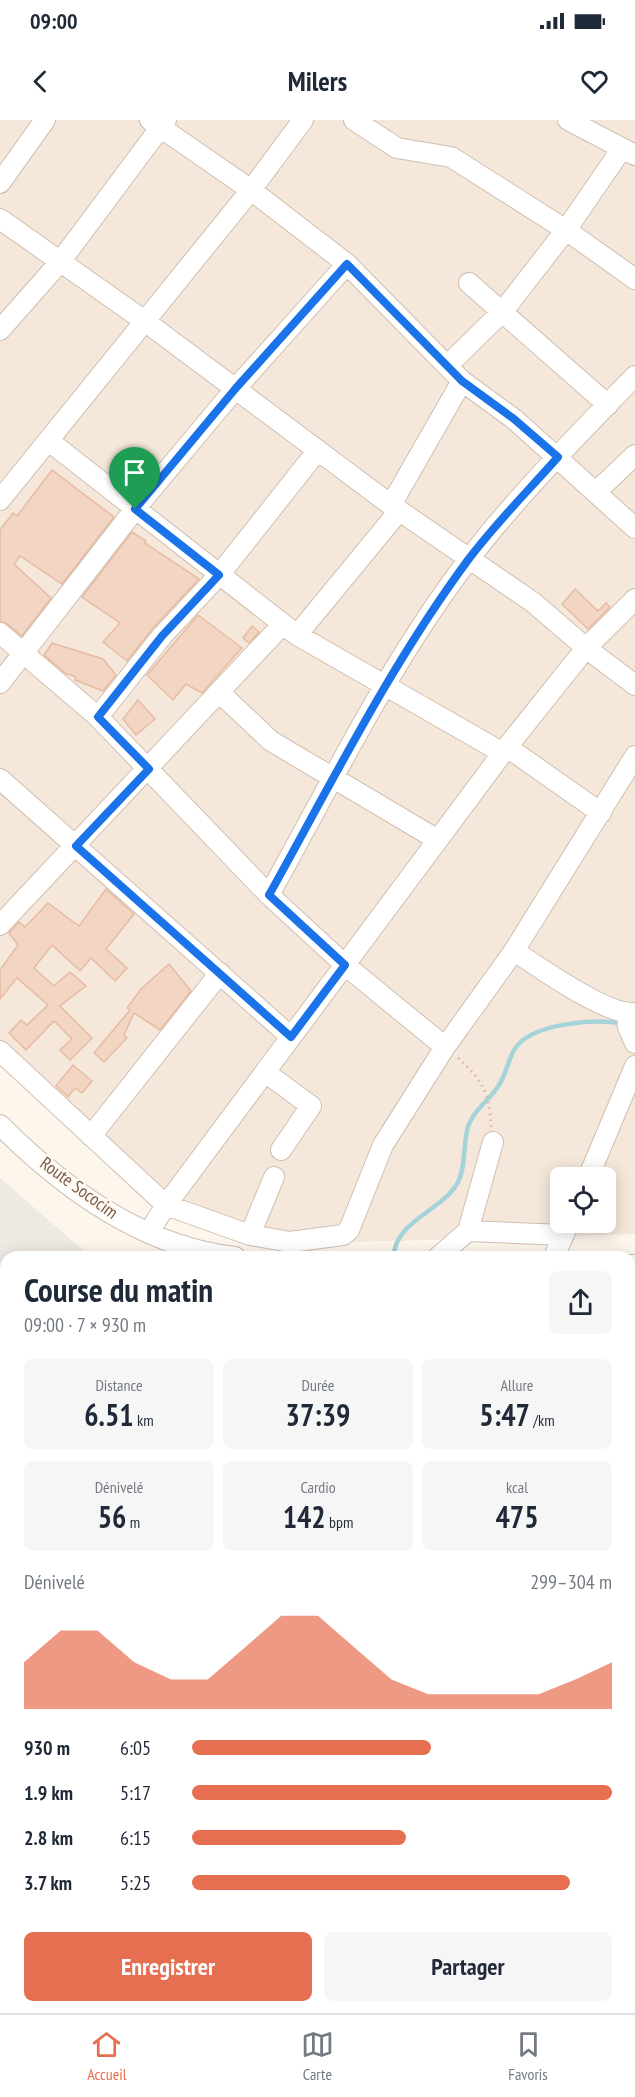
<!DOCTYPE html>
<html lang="fr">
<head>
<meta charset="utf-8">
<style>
  :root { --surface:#fff; --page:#f6f6f7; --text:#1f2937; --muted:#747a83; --line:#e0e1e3; --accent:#e76f51 }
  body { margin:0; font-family:"PT Sans Narrow",sans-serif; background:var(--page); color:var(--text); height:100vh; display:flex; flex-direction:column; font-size:22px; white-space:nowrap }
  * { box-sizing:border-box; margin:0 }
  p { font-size:20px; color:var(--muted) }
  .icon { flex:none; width:33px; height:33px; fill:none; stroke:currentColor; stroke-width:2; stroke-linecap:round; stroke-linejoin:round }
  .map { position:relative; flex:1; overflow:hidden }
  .details { position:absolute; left:0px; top:1131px; width:636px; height:762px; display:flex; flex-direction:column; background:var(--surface); border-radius:18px 18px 0 0; box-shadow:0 3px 15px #0003 }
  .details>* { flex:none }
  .fabs { position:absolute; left:550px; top:1047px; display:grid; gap:12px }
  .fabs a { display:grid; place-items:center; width:66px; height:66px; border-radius:9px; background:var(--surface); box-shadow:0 3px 15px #0003; font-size:30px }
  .pin { position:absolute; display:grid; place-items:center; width:51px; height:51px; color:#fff; margin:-62px -26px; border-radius:50% 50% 50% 0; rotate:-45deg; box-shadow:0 0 6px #0007 }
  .pin .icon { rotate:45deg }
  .round { display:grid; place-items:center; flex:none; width:63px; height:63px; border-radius:9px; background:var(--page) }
  .summary { display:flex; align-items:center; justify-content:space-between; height:102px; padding:0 24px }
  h1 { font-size:33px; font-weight:700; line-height:45px }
  .stats { display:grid; grid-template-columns:repeat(3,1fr); gap:9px; height:102px; padding:6px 24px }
  .stats div { display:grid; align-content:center; border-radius:9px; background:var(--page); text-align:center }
  .stats b { font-size:30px; font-weight:700 }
  .stats small { font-size:16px; font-weight:400 }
  .stats p { font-size:16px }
  .chart { height:168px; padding:12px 24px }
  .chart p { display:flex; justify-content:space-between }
  .chart svg { width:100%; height:108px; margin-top:6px; fill:var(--accent); opacity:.7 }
  .cta { display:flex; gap:12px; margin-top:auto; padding:12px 24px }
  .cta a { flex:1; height:69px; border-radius:9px; background:var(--accent); color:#fff; font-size:24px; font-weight:700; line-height:69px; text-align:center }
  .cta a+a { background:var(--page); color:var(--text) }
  ul { padding:0 24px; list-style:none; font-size:20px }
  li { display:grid; grid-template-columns:96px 72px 1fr; align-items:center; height:45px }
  li i { height:15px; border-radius:8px; background:var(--accent) }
  .status { display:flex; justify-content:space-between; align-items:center; height:42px; padding:0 30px; background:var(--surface); direction:ltr }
  .status svg { height:16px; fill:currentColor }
  header { display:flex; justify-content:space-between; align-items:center; height:78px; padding:0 24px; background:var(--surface); font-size:27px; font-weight:700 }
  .menu { display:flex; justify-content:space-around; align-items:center; height:84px; border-top:2px solid var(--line); background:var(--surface); font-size:16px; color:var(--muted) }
  .menu a { display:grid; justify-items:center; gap:3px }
  .menu .current { color:var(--accent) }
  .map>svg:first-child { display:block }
</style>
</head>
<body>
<div class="status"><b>09:00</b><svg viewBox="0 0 49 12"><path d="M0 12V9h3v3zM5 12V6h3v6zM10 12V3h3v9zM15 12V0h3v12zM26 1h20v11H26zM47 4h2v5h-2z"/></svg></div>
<header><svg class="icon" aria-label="back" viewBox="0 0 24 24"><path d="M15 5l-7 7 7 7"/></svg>Milers<svg class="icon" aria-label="heart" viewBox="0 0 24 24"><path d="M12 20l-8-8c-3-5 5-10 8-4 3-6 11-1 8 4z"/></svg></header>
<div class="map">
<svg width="635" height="1893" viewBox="0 0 635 1893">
  <rect width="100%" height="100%" fill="#fdf6ec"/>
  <path fill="#f5e8da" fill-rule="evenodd" d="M0,0H635V1114L288,1124L151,1082L0,941ZM561,1058H606V1102H561Z"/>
  <path fill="#efe9e4" d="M0,1058L91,1137H6V1887H630V1161H635V1893H0Z"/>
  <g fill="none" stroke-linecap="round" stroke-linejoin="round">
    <path stroke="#a5d3da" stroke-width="4.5" d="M394,1137C393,1102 444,1090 458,1062C467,1044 462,1022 469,1004C475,989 489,980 497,968C506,956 507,943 514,930C530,903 593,899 621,903
      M0,1594L6,1588"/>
  </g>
  <path fill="#f3d5c3" stroke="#e6bba3" stroke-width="1.5" d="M52,350L114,397L62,464L20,436L14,444L51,478L22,516L7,504L0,501V410L13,393L17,396Z
    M132,412L146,421L145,423L199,459L153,508L127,541L103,522L120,503L82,477Z
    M575,469L598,491L606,483L610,487L588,509L562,484Z
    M198,495L242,528L202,573L186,564L173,580L147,555Z
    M252,506L259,512L249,523L243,518Z
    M52,523L103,539L116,555L103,571L75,560L76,557L65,553L44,535Z
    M138,580L155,599L136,615L123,599Z
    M106,769L134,794L106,829L127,848L115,861L91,838L80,851L52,825L34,848L54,866L70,852L86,866L60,886L92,918L70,940L60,930L72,919L54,901L26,930L9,913L21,900L27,905L48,885L17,858L0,879V850L18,825L9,813L19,802L25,807L48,783L79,806Z
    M169,844L191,871L160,910L134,893L124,915L127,918L104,942L94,933L130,890L127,888L141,869Z
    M73,945L92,961L82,973L75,968L68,977L56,966Z"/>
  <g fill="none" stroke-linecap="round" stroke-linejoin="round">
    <g stroke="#d1beb0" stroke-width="22">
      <path id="minor" d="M150,0L251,70L347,144L462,261L514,299L635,408
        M354,0L397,28L451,37L566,110L635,159
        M568,0L635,35
        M0,63L45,0
        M0,99L146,202L391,385L534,483L586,528L635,565
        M469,163L608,285
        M0,210L60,142L166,0
        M447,246L503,191L566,110L621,30
        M49,321L297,515L503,633
        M596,372L635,335
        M0,380L251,70L303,0
        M391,385L462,261
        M0,513L98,597L269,775L345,845L445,927
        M297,515L399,391
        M0,563L135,389L236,268L347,144
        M220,573L271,621L438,720
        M98,597L162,516L219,455L318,330
        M507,627L601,693
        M0,659L291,917
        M269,775C332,662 390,542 469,439C519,374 578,315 635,256
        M0,805L283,504
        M514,831C539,847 607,896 635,893
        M627,894L628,907L635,923
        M0,931L166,1085L250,1115L290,1122L343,1115L349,1110L383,1025L445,927L514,831L635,636
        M265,952L311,986L281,1030
        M0,1005C63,1068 144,1127 235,1137
        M91,1016L220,853
        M588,1058L635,946
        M468,1111L563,1115
        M149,1112L166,1085L507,627L586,528L635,479
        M250,1115L274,1057
        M438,1137L468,1111L493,1022
        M554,1137L568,1105
        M630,1145H635
        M0,1168L6,1176
        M0,1267H6
        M630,1441L635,1444
        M630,1799L635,1794
        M627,1887L635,1893
        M65,1893L73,1887"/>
    </g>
    <path stroke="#d9b8a5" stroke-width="3" stroke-dasharray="1.5 4.5" stroke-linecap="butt" d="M458,938C483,961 490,974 491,1007"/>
    <use href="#minor" stroke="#fff" stroke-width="20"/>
  </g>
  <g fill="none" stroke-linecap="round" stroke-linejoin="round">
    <g stroke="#fff" stroke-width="12">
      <path id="route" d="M347,144L462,261L514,299L558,337C528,371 495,404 468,440C391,544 332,662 269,775L345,845L291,917L76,726L149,649L98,597L162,516L219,455L135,389L236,268Z"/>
    </g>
    <use href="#route" stroke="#1a73e8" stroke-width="8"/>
  </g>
  <g text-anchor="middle" stroke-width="5" stroke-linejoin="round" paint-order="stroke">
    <g font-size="18" fill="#7a5c4d" stroke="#fffaf3">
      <text transform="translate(79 1068) rotate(36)" y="6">Route Sococim</text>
    </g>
  </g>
</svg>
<div class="fabs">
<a><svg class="icon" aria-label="locate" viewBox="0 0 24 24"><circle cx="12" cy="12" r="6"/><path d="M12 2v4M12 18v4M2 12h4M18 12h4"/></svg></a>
</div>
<div class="pin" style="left:135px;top:389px;background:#1e9e55"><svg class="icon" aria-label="arrive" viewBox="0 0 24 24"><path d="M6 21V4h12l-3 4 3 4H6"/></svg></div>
<section class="details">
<div class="summary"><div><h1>Course du matin</h1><p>09:00 · 7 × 930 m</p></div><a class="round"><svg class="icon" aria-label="share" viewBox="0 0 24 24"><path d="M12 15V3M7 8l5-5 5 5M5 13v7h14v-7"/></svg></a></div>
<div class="stats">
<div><p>Distance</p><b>6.51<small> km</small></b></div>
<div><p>Durée</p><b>37:39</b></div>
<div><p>Allure</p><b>5:47<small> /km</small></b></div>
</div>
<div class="stats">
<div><p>Dénivelé</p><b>56<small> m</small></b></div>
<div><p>Cardio</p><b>142<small> bpm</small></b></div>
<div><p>kcal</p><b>475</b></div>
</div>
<div class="chart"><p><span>Dénivelé</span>299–304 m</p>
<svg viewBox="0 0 160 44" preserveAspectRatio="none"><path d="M0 44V25L10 12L20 12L30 25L40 32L50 32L60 19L70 6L80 6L90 19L100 32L110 38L120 38L130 38L140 38L150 32L160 25V44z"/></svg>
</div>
<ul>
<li><b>930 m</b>6:05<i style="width:57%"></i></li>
<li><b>1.9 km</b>5:17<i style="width:100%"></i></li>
<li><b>2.8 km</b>6:15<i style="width:51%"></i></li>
<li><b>3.7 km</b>5:25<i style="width:90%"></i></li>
</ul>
<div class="cta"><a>Enregistrer</a><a>Partager</a></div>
</section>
</div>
<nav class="menu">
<a class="current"><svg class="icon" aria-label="home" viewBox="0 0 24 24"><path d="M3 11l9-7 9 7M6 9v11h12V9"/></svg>Accueil</a>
<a><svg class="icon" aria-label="map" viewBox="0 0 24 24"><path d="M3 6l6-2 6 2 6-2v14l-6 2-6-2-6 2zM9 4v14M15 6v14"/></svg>Carte</a>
<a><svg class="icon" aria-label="saved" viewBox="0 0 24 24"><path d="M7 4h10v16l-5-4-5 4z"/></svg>Favoris</a>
</nav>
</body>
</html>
